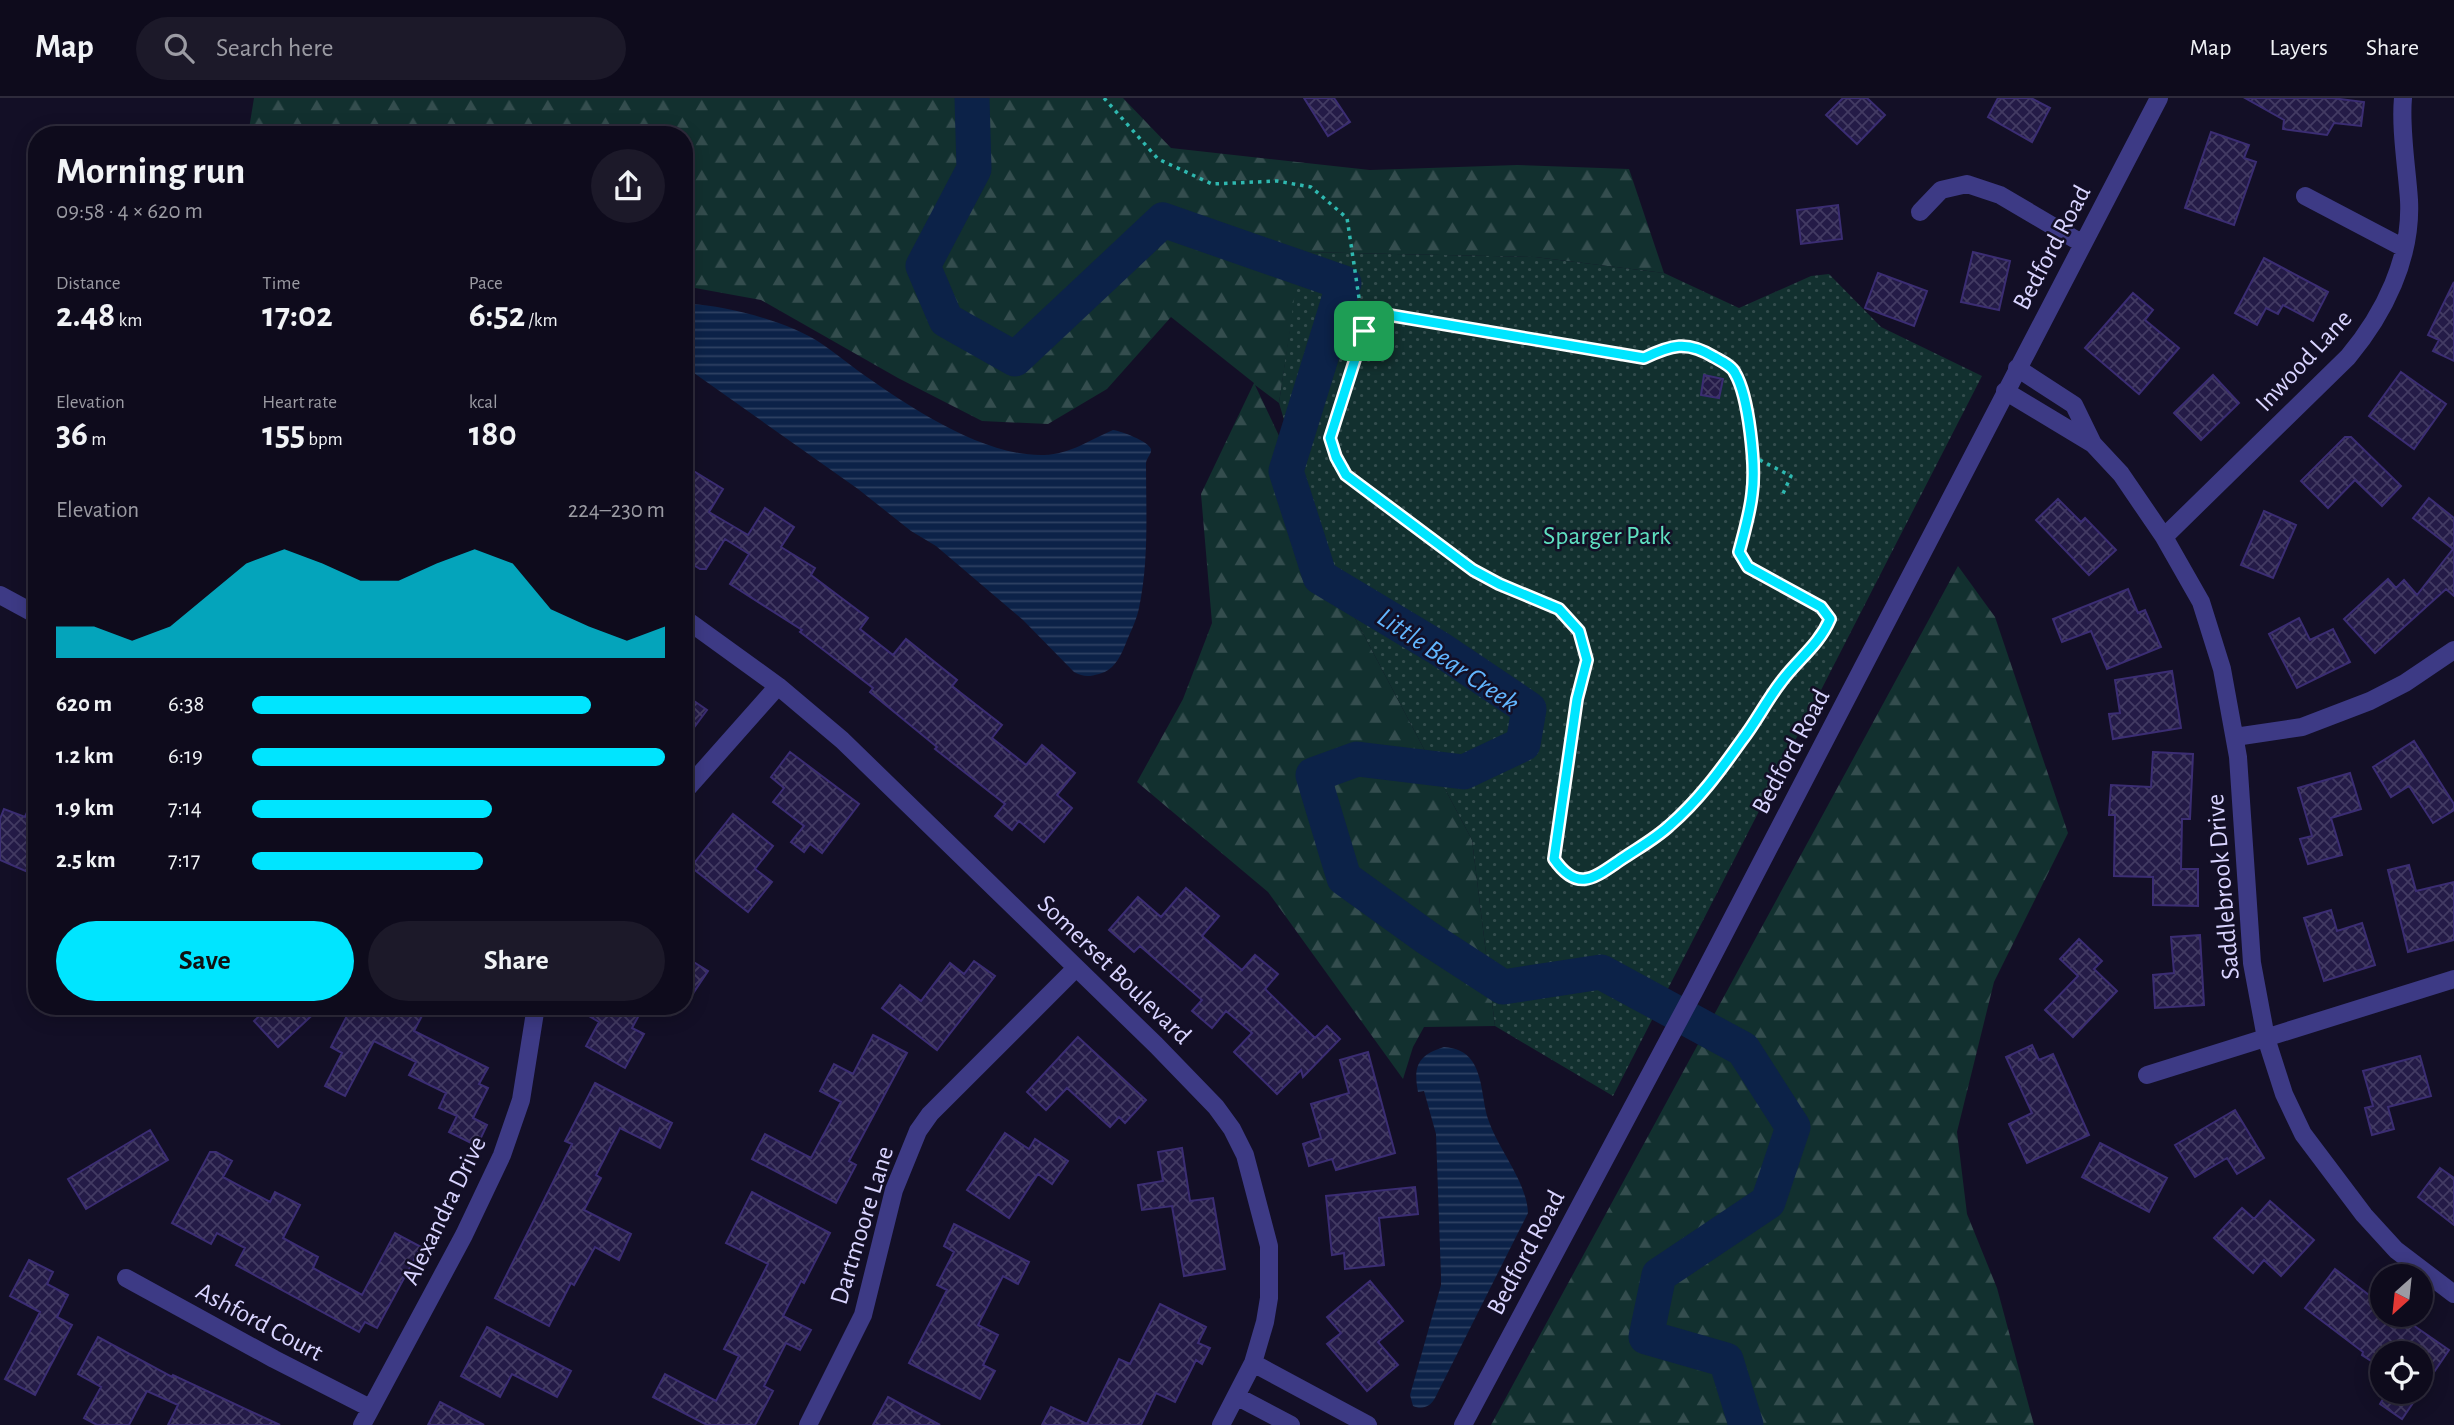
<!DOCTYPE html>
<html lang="en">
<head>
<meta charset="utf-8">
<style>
  :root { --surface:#0e0b1c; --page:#1c1929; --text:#f1f3f6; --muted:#9b9ba3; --line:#2e2b3b; --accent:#00e5ff }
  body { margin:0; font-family:"Alegreya Sans",sans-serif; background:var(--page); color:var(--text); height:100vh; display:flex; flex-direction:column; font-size:26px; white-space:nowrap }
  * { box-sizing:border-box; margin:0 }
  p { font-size:23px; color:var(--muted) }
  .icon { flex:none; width:38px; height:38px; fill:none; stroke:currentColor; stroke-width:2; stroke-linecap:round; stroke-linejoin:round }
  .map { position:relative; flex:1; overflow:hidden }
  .sheet { position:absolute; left:28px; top:28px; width:665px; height:889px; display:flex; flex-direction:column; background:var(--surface); border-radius:28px; box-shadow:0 4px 18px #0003,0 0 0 2px var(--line) }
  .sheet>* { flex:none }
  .needle { width:46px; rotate:207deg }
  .tools { position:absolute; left:2370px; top:1166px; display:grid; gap:14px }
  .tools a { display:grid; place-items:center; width:63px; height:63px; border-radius:50%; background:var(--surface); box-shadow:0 4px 18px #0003,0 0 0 2px var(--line); font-size:35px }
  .pin { position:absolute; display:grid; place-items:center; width:60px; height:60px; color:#fff; margin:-30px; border-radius:14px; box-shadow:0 4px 10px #0006 }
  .round { display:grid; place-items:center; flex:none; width:74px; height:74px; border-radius:37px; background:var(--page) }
  .summary { display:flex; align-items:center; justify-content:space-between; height:119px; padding:0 28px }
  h1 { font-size:38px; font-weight:700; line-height:52px }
  .metrics { display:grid; grid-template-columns:repeat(3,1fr); gap:10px; height:119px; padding:7px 28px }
  .metrics div { display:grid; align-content:center }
  .metrics b { font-size:35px; font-weight:700 }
  .metrics small { font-size:19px; font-weight:400 }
  .metrics p { font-size:19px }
  .chart { height:196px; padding:14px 28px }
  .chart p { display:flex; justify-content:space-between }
  .chart svg { width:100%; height:126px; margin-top:7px; fill:var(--accent); opacity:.7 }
  .action { display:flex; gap:14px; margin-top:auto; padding:14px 28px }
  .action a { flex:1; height:80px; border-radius:42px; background:var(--accent); color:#111; font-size:28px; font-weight:700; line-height:80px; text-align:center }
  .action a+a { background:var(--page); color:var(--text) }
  ul { padding:0 28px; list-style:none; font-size:23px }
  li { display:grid; grid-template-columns:112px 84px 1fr; align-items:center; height:52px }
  li i { height:18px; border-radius:9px; background:var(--accent) }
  header { display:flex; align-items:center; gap:42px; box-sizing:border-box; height:98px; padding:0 35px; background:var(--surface); border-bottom:2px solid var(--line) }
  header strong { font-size:33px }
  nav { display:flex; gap:38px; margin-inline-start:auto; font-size:24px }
  .search { width:490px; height:63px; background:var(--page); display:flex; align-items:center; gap:18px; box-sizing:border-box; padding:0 24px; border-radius:38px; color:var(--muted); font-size:26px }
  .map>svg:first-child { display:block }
</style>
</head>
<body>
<header>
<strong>Map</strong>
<div class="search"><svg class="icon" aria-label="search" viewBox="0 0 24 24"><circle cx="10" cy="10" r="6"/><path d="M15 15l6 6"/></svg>Search here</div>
<nav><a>Map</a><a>Layers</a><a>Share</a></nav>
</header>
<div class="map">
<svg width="2454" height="1327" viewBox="0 0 2454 1327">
  <defs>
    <pattern id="forest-firs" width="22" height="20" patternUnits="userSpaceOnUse" patternTransform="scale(1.75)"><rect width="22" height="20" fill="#12302f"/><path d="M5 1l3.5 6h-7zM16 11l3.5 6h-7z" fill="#344d4e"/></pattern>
    <pattern id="park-dots" width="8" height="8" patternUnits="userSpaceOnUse" patternTransform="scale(1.75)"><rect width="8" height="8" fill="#12302f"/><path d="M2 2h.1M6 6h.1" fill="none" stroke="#344d4e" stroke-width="1.8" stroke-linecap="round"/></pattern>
    <pattern id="water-rules" width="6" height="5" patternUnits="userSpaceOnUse" patternTransform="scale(1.75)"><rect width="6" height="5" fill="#0c2248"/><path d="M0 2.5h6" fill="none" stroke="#2f4163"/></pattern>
    <pattern id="building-cross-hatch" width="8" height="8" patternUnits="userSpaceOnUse" patternTransform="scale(1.75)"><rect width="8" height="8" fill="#241b47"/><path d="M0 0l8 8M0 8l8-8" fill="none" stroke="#433b63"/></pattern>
  </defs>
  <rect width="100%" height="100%" fill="#130f26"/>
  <path fill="url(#forest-firs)" d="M254,0H1123L1171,50L1370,72L1517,67L1629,71L1664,175L1535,159L1302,154L1279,305L1255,287L1306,395L1328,469L1472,742L1495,928L1424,929L1413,949L1403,981L1268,794L1137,684L1183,601L1212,525L1201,396L1254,285L1171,219L1107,291L1048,326L982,323L898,280L761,202L684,188V37H248Z
    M1958,468L1995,519L2068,735L1994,884L1957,1034L1967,1116L1997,1190L2034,1327H1491Z"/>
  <path fill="url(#park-dots)" d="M1301,154L1535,159L1664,175L1739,210L1811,178L1829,176L1881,229L1982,278L1613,998L1495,928L1472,742L1328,469L1279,305Z"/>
  <path fill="url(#water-rules)" d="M690,206C729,208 789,224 822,246C834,254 845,263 857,272C905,306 982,359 1044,357C1071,356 1089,342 1113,332C1121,333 1148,343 1151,351C1152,356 1146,360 1146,366C1146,414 1149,463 1139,510C1137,520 1132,531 1128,540C1122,555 1116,572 1099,576C1089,579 1083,579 1074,574L1023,522L936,448L911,433L858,391L684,268V209Z
    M1444,949C1456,950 1465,953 1472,963C1483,979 1482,1002 1488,1021C1498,1051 1527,1084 1528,1115L1435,1300C1430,1309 1422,1312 1413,1308L1410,1297L1441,1187V1179L1436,1036L1424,993L1418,994C1413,968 1418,957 1444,949Z"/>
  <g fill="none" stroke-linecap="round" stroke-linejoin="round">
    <path stroke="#0c2248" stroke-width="35" d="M972,0L974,71L923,168L946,222L1015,261L1163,122L1344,185L1286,373L1320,479L1440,551L1529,611L1523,646L1464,674L1357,661L1313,677L1344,780L1426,839L1503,889L1601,874L1743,951L1793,1029L1768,1104L1659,1177L1646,1239L1726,1262L1746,1327"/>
  </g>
  <path fill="url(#building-cross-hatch)" stroke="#3b2d73" stroke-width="2" d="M1304,0H1334L1350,24L1328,38Z
    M1843,0H1867L1885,17L1857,46L1826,17Z
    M1998,0H2031L2050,10L2032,44L1988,19Z
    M2245,0H2332L2364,4L2361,28L2334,25L2327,37L2283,31L2284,22Z
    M2211,34L2249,47L2244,60L2256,64L2234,127L2185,110Z
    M1838,107L1842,141L1801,146L1797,112Z
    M1973,154L2010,163L1999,212L1961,204Z
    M2264,160L2328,194L2313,223L2283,207L2278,216L2266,210L2257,227L2235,215Z
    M1878,175L1927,193L1914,228L1865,210Z
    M2454,184V263L2433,253L2439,242L2428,237Z
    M2133,195L2153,212L2145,222L2179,250L2139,296L2085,250Z
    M2401,274L2446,306L2414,351L2369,318Z
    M1704,277L1723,281L1719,300L1701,297Z
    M2213,277L2239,305L2201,342L2174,315Z
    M2345,339H2351L2401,388L2382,408L2355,382L2328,410L2301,383Z
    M692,372L723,391L709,414L748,437L765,410L794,429L781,449L815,470L811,477L868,520L860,531L893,557L906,541L957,582L952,588L1002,627L992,640L1026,667L1042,647L1075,675L1057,697L1072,710L1044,744L1019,723L1012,732L995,718L1005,706L935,651L937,649L870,594L873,590L800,534L802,532L730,486L749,456L725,441L706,471H700L684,461V384Z
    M2429,400L2454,420V498L2446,491L2375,555L2344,521L2388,481L2396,490L2404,482L2417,497L2453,451L2413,420Z
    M2058,401L2081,424L2085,420L2116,452L2089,477L2036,422Z
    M2264,413L2296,427L2273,480L2241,467Z
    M2128,491L2138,515L2145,512L2161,549L2107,571L2091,533L2062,544L2053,521Z
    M2299,520L2310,542L2333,531L2350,564L2297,590L2269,536Z
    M2172,573L2181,630L2113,641L2109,616L2120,615L2115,582Z
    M684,596L707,612L684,643Z
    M2414,643L2454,706V712L2433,725L2409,688L2391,699L2373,669Z
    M790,654L859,706L822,755L810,746L804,754L791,744L804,728L773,704L784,690L771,679Z
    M2153,654L2193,656L2190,721H2182L2181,771H2198V808L2153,807V779L2114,778L2115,717H2109L2111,687L2151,689Z
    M2350,675L2361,711L2331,720L2342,757L2308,766L2300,741L2312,738L2298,690Z
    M37,691V778L0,762V721L4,711L25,719Z
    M733,716L773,748L755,771L772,784L748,814L691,769Z
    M2409,767L2416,793L2454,784V842L2408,854L2388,772Z
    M1186,790L1219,818L1202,838L1242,872L1255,857L1278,876L1265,891L1315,940L1327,928L1340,941L1303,979L1301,972L1277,996L1234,954L1252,935L1226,913L1212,930L1192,913L1202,902L1140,848L1134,854L1109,832L1138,799L1161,819Z
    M2331,812L2337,833L2362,825L2375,867L2324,883L2304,820Z
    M2200,837L2204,907L2155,910L2153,877L2174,875L2171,839Z
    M2079,841L2102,863L2094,871L2117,893L2073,939L2045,912L2078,878L2060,861Z
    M684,858L708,873L684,909Z
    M974,863L995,878L937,952L882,910L900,887L921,903L950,865L964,876Z
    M270,908H322L278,949L254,923Z
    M352,908H413L424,914L414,933L488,970L479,986L488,990L473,1020L487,1027L477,1048L449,1034L457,1018L439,1010L446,995L409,977L416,964L374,943L345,998L325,988L342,955L331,949Z
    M572,908H644L632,930L644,936L625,970L586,948L599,924Z
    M873,937L907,955L849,1063L856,1067L836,1105L752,1061L765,1036L811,1060L841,1004L820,993L834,966L853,976Z
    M1078,939L1146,1002L1125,1025L1119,1019L1110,1029L1067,990L1046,1012L1027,994Z
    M2032,947L2039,962L2053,956L2089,1037L2027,1065L2009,1026L2032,1015L2006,959Z
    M1368,954L1395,1055L1336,1072L1332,1061L1309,1068L1303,1046L1321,1040L1311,1006L1349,995L1340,962Z
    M2420,958L2431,998L2388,1009L2394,1031L2372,1037L2365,1010L2373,1008L2363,973Z
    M595,985L672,1025L660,1050L620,1030L596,1077L601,1080L584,1112L631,1136L619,1162L595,1149L574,1187L571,1185L549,1228L495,1200L572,1046L565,1043Z
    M2235,1012L2264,1060L2237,1076L2227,1060L2195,1079L2175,1047Z
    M150,1032L168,1062L86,1111L68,1081Z
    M1005,1035L1029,1051L1035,1041L1068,1063L1052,1086L1038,1076L1009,1120L967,1092Z
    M2100,1045L2167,1080L2149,1114L2082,1079Z
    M1182,1050L1190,1103L1213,1100L1225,1171L1184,1178L1172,1108L1142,1112L1138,1087L1163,1083L1158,1054Z
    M210,1054H216L232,1063L223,1079L270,1104L275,1094L300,1107L283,1140L318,1159L313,1170L362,1197L395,1135L421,1149L377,1230L365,1224L359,1234L236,1167L245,1150L217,1135L211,1146L172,1125Z
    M2440,1070L2454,1080V1127L2418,1099Z
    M1415,1089L1418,1116L1379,1120L1384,1167L1345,1171L1344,1155L1332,1157L1326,1098Z
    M752,1094L830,1135L804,1185L801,1183L783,1218L811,1232L800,1252L786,1245L764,1288L773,1293L755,1327H707L653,1299L665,1276L716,1303L739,1258L724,1251L768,1166L726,1145Z
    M2270,1103L2314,1142L2281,1178L2264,1162L2253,1175L2214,1140L2242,1110L2254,1121Z
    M954,1126L1029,1164L1018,1186L1003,1178L978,1227L998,1237L983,1267L995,1273L980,1301L909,1265L947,1192L937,1187L954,1154L944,1148Z
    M29,1162L53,1174L47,1186L68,1197L57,1219L72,1227L35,1297L5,1281L40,1214L10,1198Z
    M2335,1171L2382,1207V1216H2397L2449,1252L2402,1321L2380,1306L2388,1293H2420V1255H2382V1270L2362,1257L2363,1254L2305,1210Z
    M1370,1183L1403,1223L1378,1244L1398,1267L1367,1293L1327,1246L1341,1235L1327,1219Z
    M1160,1206L1206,1229L1198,1245L1210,1250L1202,1266L1196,1262L1175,1304L1156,1295L1141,1327H1042L1051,1309L1087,1326L1119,1261L1130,1266Z
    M487,1229L571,1273L557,1299L512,1276L500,1299L461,1278Z
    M98,1239L172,1279L173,1277L280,1327H168L178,1307L147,1293L129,1327H97L84,1320L101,1289L78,1276Z
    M888,1299L940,1327H873Z
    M440,1304L484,1327H428Z"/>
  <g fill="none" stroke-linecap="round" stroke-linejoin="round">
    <path stroke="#2fb8b0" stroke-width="3.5" stroke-dasharray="3.5 5" stroke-linecap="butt" d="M1104,0L1158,61L1212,86L1277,83L1311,89L1347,120L1364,233
      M1389,217L1644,260C1671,247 1687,242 1714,259C1721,263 1732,268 1736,275C1749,299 1756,368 1752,396C1750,415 1744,435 1739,454L1748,469L1821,509L1830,521C1819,548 1797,562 1781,584C1767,602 1756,624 1742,642C1720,673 1698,703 1669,728C1656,740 1640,749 1625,759C1596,778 1579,796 1554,761L1577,601L1587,562L1579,533L1559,511L1498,486L1473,472L1346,377L1336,359L1330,340L1364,233Z
      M1752,358L1791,378L1781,400"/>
    <path stroke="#3d3a85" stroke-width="18" d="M2305,98L2404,150
      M1920,114L1941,92L1967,86L2000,97L2083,146
      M2017,270L2074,307L2093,346
      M2005,293L2093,346L2121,376L2164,439L2201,504L2222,571L2238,659L2252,865L2266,940L2284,996L2303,1036L2364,1117L2396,1152L2454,1196
      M2164,439L2348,259C2384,216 2412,160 2409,102C2407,71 2400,30 2403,0
      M0,497L37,517
      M684,520L778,588L842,642L1156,947L1216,1009L1232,1031L1245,1057L1269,1148V1200L1265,1224L1253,1265L1221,1327
      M2235,639L2302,629L2370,603L2405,585L2454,552
      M684,694L778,588
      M2147,977L2454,881
      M126,1180L274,1261L370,1310
      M1253,1265L1368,1327
      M1236,1298L1291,1327
      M362,1327L464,1137L502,1057L521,1002L536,908
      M808,1327L863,1217L894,1092L918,1033L930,1016L1076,870
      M1463,1327L1695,892L2159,0"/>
  </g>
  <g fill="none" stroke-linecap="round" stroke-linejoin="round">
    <g stroke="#fff" stroke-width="14">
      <path id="route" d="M1389,217L1644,260C1671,247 1687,242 1714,259C1721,263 1732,268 1735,275C1749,299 1756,368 1752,396C1750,415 1744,435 1739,454L1748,469L1821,509L1830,521C1819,547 1797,562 1781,584C1767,602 1756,624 1742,642C1720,673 1698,703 1669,728C1656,740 1640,749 1625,759C1596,778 1579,797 1554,761L1577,601L1587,562L1579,533L1559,511L1499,486L1473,472L1346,377L1336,359L1330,340L1364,233Z"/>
    </g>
    <use href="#route" stroke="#00e5ff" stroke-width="9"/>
  </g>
  <g text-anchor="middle" stroke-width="5" stroke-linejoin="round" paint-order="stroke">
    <g font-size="26" fill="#d9d4ff" stroke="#130f26">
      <text transform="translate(2051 149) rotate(-62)" y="9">Bedford Road</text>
      <text transform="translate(2303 262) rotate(-47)" y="9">Inwood Lane</text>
      <text transform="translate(1790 653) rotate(-62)" y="9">Bedford Road</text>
      <text transform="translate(2222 789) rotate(-95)" y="9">Saddlebrook Drive</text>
      <text transform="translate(1115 871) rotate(44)" y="9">Somerset Boulevard</text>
      <text transform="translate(443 1112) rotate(-64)" y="9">Alexandra Drive</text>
      <text transform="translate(861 1127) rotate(-73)" y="9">Dartmoore Lane</text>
      <text transform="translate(1525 1154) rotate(-62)" y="9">Bedford Road</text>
      <text transform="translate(260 1223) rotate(28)" y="9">Ashford Court</text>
    </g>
    <g font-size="26" fill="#5fe0c0" stroke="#130f26">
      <text x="1607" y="446">Sparger Park</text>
    </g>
    <g font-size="28" font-style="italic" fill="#62b6ff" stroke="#130f26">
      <text transform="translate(1449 561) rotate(34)" y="10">Little Bear Creek</text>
    </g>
  </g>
</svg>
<div class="tools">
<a><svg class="needle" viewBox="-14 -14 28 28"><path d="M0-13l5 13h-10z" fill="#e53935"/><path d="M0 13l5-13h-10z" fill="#9b9ba3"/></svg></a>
<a><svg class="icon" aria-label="locate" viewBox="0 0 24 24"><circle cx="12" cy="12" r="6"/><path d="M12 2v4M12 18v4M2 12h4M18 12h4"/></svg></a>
</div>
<div class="pin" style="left:1364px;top:233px;background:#1e9e55"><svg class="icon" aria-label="arrive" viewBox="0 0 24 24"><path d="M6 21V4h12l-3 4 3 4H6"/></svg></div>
<section class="sheet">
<div class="summary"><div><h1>Morning run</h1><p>09:58 · 4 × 620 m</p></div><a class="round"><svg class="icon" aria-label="share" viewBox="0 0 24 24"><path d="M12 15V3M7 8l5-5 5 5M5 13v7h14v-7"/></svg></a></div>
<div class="metrics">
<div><p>Distance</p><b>2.48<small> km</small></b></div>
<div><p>Time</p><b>17:02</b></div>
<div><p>Pace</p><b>6:52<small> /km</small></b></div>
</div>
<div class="metrics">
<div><p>Elevation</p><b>36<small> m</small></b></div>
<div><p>Heart rate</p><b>155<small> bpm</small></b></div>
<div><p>kcal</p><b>180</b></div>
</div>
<div class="chart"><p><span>Elevation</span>224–230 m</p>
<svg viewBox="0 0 160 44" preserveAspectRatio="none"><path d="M0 44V33L10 33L20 38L30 33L40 22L50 11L60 6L70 11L80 17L90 17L100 11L110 6L120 11L130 27L140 33L150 38L160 33V44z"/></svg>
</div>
<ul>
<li><b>620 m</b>6:38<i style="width:82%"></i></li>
<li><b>1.2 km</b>6:19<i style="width:100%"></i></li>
<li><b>1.9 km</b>7:14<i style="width:58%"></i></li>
<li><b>2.5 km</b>7:17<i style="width:56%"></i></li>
</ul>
<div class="action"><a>Save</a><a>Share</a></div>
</section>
</div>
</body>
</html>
